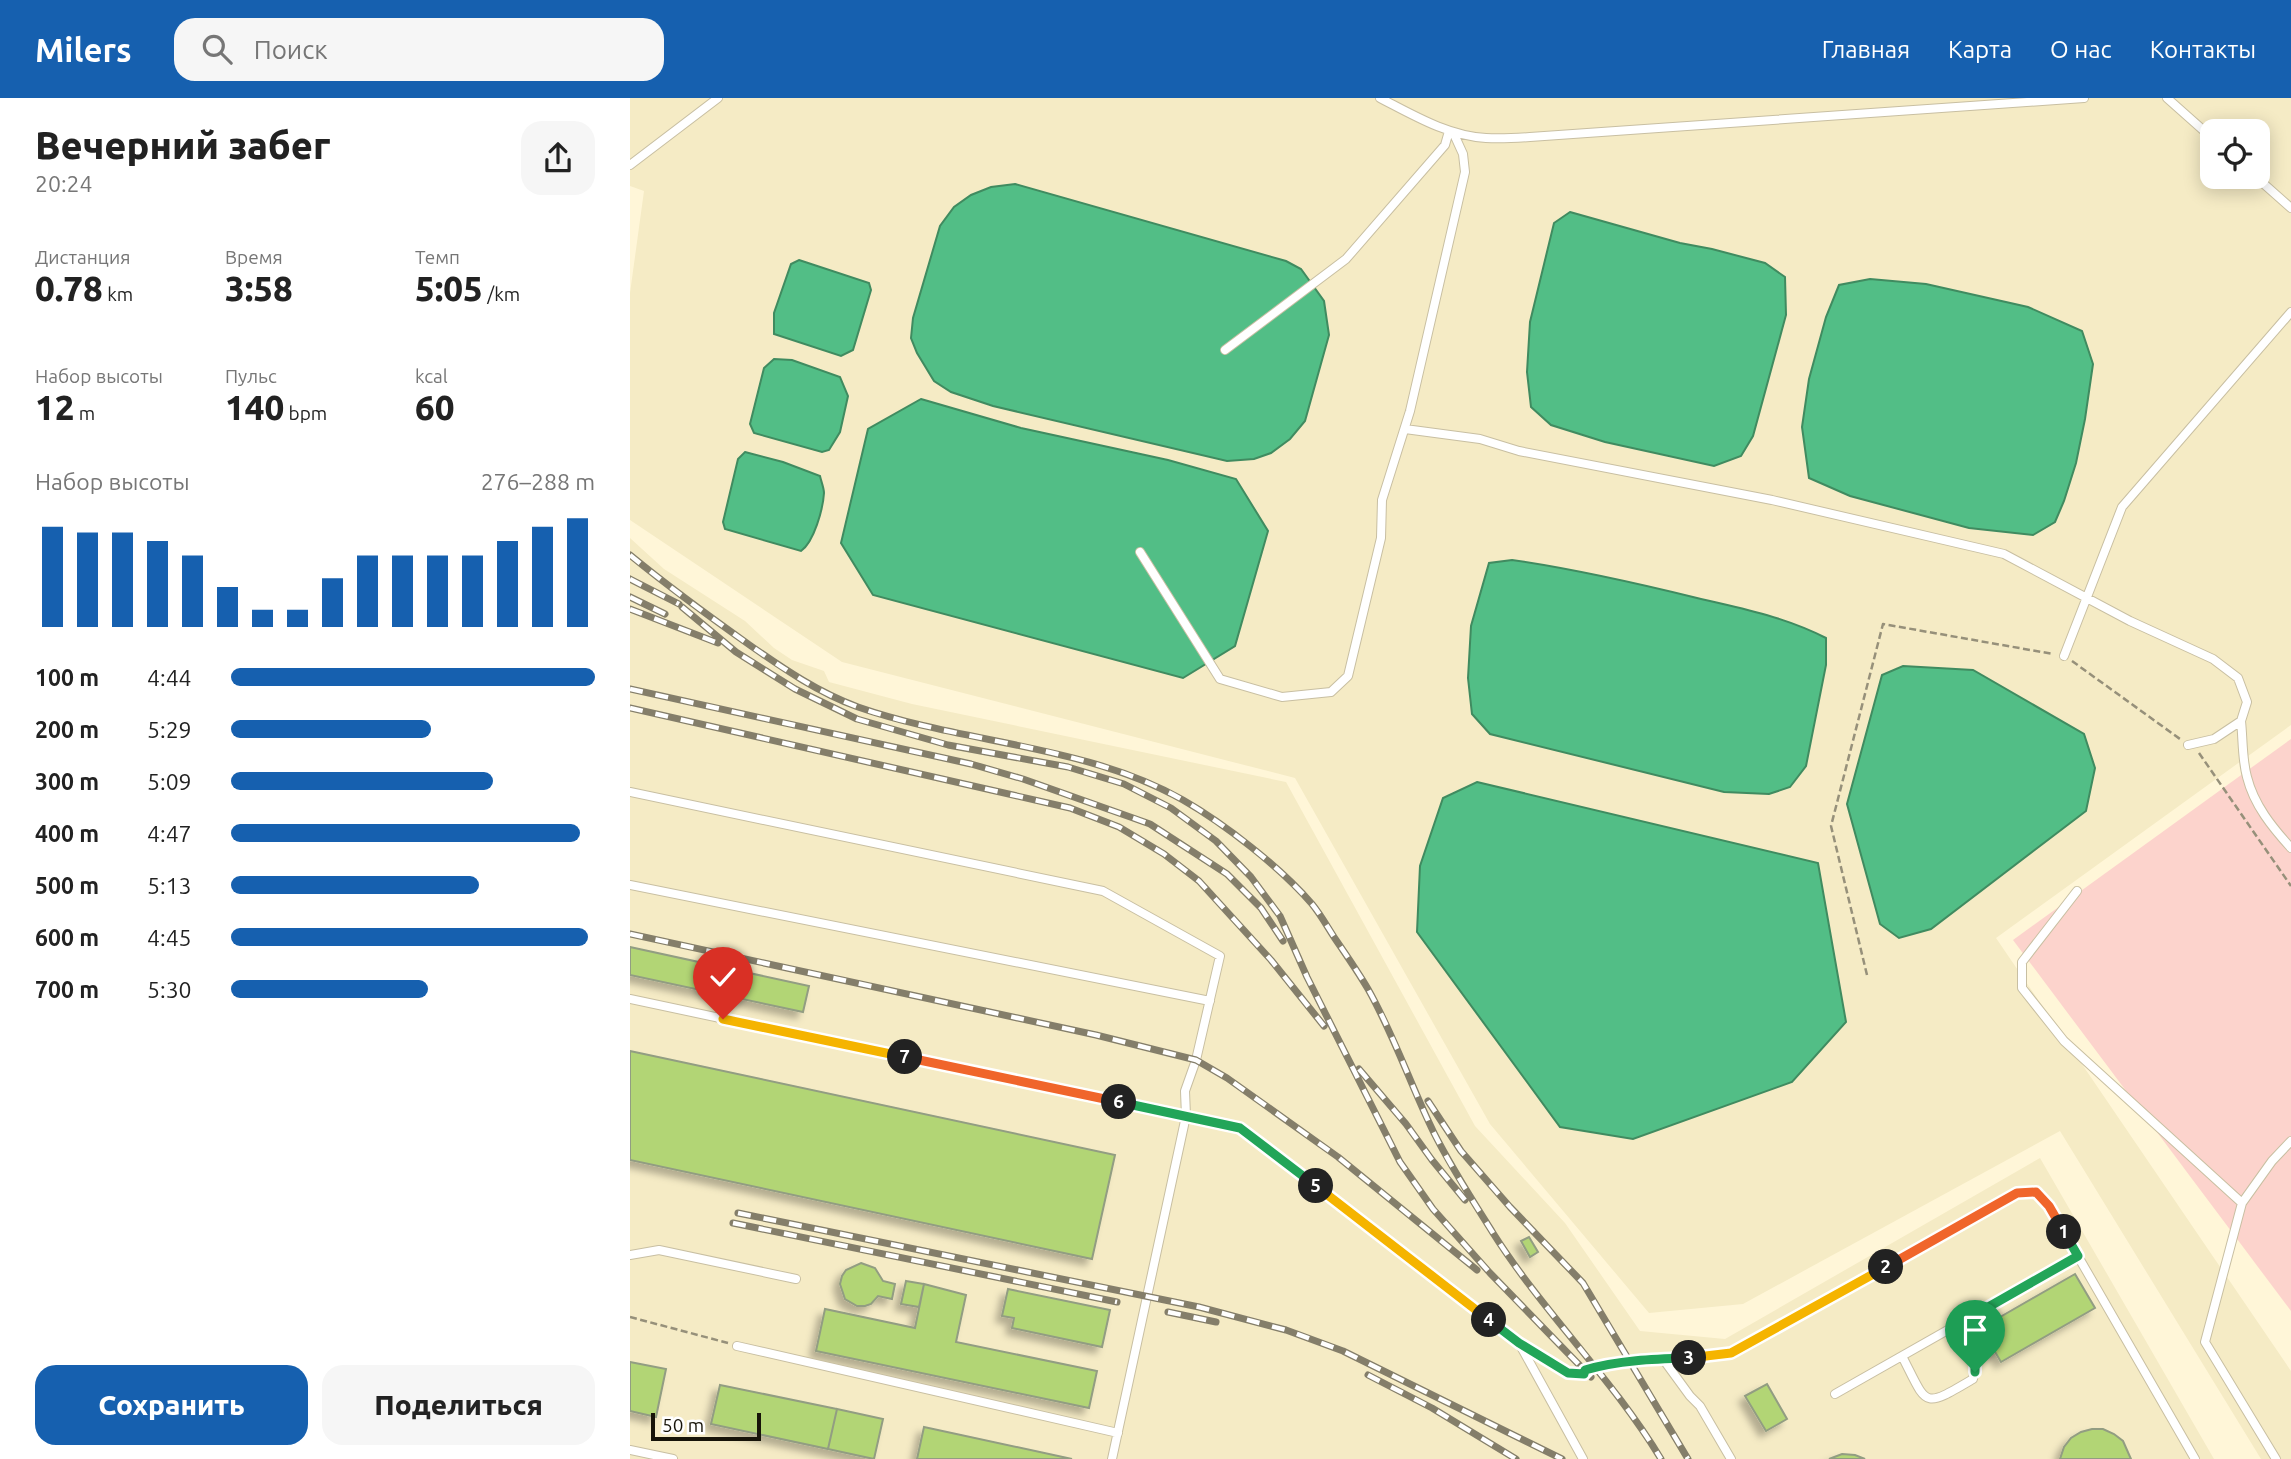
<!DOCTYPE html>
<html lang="ru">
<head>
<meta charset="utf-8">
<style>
  :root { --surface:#fff; --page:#f6f6f6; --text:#222; --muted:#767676; --accent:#1660af }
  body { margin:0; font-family:Ubuntu,sans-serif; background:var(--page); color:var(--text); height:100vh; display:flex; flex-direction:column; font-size:26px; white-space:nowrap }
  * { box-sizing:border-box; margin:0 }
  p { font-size:23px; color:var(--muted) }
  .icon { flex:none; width:38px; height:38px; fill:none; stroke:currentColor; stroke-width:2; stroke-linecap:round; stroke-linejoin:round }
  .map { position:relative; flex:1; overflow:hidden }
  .panel { display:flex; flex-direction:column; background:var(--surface); width:630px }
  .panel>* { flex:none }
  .fabs { position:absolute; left:1570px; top:21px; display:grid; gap:14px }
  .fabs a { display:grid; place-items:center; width:70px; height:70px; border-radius:14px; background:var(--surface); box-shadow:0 4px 18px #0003; font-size:35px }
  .scale { position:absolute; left:21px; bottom:18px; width:110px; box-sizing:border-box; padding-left:7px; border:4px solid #171409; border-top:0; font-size:19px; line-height:24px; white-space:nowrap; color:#171409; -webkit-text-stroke:5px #fff; paint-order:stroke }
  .pin { position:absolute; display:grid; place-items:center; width:60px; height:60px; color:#fff; margin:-72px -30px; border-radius:50% 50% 50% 0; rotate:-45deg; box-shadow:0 0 7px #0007 }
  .pin .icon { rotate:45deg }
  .km { position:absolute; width:35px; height:35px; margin:-18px; border-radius:50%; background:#222; color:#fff; font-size:19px; line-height:35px; text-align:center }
  .round { display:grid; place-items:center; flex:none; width:74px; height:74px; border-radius:21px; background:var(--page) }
  .head { display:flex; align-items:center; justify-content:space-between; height:119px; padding:0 35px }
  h1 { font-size:38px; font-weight:800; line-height:52px }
  .metrics { display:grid; grid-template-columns:repeat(3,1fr); gap:10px; height:119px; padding:7px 35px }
  .metrics div { display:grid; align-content:center }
  .metrics b { font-size:35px; font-weight:800 }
  .metrics small { font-size:19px; font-weight:400 }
  .metrics p { font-size:19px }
  .chart { height:196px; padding:14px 35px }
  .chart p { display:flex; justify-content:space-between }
  .chart svg { width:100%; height:126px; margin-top:7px; stroke:var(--accent); stroke-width:6 }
  .action { display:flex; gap:14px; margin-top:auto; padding:14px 35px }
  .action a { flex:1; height:80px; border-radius:21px; background:var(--accent); color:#fff; font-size:28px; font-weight:800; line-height:80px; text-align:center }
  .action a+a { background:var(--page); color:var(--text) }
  ul { padding:0 35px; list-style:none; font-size:23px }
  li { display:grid; grid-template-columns:112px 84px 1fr; align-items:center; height:52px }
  li i { height:18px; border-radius:9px; background:var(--accent) }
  header { display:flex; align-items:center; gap:42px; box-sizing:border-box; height:98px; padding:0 35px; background:var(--accent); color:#fff }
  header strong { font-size:33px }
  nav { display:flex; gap:38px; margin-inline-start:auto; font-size:24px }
  .search { width:490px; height:63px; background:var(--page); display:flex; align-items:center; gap:18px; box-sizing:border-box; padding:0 24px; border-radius:21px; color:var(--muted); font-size:26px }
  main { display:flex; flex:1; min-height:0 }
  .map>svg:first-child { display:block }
</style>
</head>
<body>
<header>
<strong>Milers</strong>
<div class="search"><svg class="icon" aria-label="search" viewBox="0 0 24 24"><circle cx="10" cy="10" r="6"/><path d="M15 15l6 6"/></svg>Поиск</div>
<nav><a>Главная</a><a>Карта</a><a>О нас</a><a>Контакты</a></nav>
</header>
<main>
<section class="panel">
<div class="head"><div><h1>Вечерний забег</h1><p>20:24</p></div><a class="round"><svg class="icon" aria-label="share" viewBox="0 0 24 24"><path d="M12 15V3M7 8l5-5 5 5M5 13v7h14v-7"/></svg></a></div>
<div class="metrics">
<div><p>Дистанция</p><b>0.78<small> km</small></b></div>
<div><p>Время</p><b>3:58</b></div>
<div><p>Темп</p><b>5:05<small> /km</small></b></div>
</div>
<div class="metrics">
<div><p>Набор высоты</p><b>12<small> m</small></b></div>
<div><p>Пульс</p><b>140<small> bpm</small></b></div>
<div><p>kcal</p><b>60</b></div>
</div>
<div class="chart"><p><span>Набор высоты</span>276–288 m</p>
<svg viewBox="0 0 160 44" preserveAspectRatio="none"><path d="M5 44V9M15 44V11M25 44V11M35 44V14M45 44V19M55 44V30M65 44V38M75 44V38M85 44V27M95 44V19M105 44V19M115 44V19M125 44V19M135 44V14M145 44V9M155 44V6"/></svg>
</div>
<ul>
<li><b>100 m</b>4:44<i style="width:100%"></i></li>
<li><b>200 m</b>5:29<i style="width:55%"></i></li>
<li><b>300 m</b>5:09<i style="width:72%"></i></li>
<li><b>400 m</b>4:47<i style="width:96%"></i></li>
<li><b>500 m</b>5:13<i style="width:68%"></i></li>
<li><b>600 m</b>4:45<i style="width:98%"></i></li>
<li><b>700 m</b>5:30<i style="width:54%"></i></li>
</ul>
<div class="action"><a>Сохранить</a><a>Поделиться</a></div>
</section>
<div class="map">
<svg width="1661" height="1361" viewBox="0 0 1661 1361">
  <defs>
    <filter id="shadow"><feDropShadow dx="-6" dy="6" stdDeviation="3.5" flood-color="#0004"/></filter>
  </defs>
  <rect width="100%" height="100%" fill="#fff6d8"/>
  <path fill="#f5ebc5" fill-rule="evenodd" d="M0,0H1661V627L1366,840L1661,1273V1361H1631L1430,1033L1113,1206L1019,1215L860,1026L665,680L212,564L0,422V195L14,93L0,88ZM1582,33H1628V79H1582Z
    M0,440L34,471L115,523L144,550L162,562L194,573L199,584L282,606L656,684L845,1028L935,1125L1010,1233L1095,1241L1410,1060L1584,1361H0Z"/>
  <path fill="#fcd3cc" d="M1661,641V1213L1383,842Z"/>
  <path fill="#52be86" stroke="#408b60" stroke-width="2" d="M385,86L656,163L671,171L694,203L699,237L675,323L660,341L641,355L624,361L597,363L363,308L321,294L304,283L287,255L281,240L283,220L310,128L324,109L341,97L361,89Z
    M940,114L1050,145L1082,151L1135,165L1155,179L1156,217L1123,338L1111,358L1084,368L975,344L921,327L901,309L897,274L900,224L924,125Z
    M169,162L239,185L241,192L223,252L211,258L144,236V215L161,166Z
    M1240,181L1296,186L1398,209L1452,233L1463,266L1455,321L1446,365L1434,403L1425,424L1403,437L1339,430L1220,398L1179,380L1172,329L1179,281L1196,219L1209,187Z
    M144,261L162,262L210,279L218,298L210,334L199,352L192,354L124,335L120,326L134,270Z
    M291,301L391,330L538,362L606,381L638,433L605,548L553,580L243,497L211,445L238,331Z
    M115,354L153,364L190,378C191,383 194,390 194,395C193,411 184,444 171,453L95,431L93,424L108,361Z
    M882,462C945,471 1006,485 1067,500C1111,510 1155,519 1196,540V567L1176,668L1160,689L1139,696L1094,694L860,636L842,616L838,580L841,528L859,465Z
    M1273,568L1343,572L1454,636L1465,670L1456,713L1301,831L1269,840L1250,826L1217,706L1252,577Z
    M847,684L1188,765L1216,924L1162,984L1003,1041L930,1029L787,834L790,768L813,700Z"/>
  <path fill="#b2d575" stroke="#929d82" stroke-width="2" filter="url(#shadow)" d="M0,849L179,888L173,914L0,877Z
    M0,953L485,1057L462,1161L0,1062Z
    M899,1139L908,1154L900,1159L891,1143Z
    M231,1165L245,1170L253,1183L265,1186L262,1201L248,1198L241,1206L235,1208H227L215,1201L210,1186L212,1178L216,1172Z
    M1445,1176L1465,1210L1371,1264L1351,1230Z
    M276,1183L294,1186L289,1209L271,1206Z
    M294,1186L336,1197L326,1244L467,1273L459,1310L186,1253L195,1211L285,1230Z
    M378,1191L480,1212L472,1249L382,1230L384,1220L372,1218Z
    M0,1264L36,1271L26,1319L0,1313Z
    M1137,1286L1157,1321L1136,1333L1115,1298Z
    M90,1287L207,1311L198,1351L81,1326Z
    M207,1311L253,1321L244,1361L198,1351Z
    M294,1329L442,1361H287Z
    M1462,1331H1473L1484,1336L1493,1343L1501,1361H1430L1434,1349L1441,1340L1451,1334Z
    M1212,1356L1225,1357L1235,1361H1199Z"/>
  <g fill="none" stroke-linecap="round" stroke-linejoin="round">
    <g stroke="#c8bfa2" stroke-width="10">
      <path id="service" d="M750,0C783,17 818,38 856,40C871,41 886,40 900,39L1454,0
        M1537,0L1582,40
        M0,67L88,0
        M1626,79L1661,110
        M595,252L716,161L815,47L819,33
        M775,331L850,341L889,353L1142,402L1374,456L1500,523L1583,561L1608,580L1617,604L1611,623L1584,641L1558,647
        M510,454L590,581L652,599L701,594L718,578L751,440L752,402L780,313L835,74L833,56L823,34
        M1434,558L1492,409L1661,214
        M1611,623C1613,641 1612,661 1617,679C1624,707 1642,729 1661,750
        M0,694L473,793L590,858L566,962L555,993L556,1018L482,1361
        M0,787L580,903
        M1447,793L1392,864V890L1434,943L1612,1105L1575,1244L1646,1361
        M0,901L610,1030L889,1245L953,1361
        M1612,1105L1642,1063L1661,1043
        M0,1157L29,1152L166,1181
        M892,1246L938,1275L954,1276L955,1272C1002,1258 1053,1262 1101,1255L1387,1095L1406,1094L1419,1108L1565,1361
        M107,1248L488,1335
        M1272,1258C1298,1309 1292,1311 1343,1281L1345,1265L1325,1228
        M1033,1261L1060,1298L1070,1308L1101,1361
        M1205,1296L1448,1158
        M0,1352L43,1361"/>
    </g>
    <path stroke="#96907a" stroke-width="2.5" stroke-dasharray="7 3.5" stroke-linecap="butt" d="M1442,563L1550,641
      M1569,655L1661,788
      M1237,877L1201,728L1253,526L1423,556
      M0,1219L98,1245"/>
    <use href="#service" stroke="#fff" stroke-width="8"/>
    <g stroke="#847e6a" stroke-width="7">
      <path id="rail" d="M0,457C39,489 80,519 121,548C154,571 189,595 228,609C334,646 454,646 553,702C595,726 650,769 682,806C691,817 698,830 706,842C717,858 728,874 738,891C764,937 781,988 804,1035C821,1069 843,1103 863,1135C913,1214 982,1280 1031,1361
        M0,481L49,506
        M0,499L35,516
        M52,509L106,554L165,591L227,621L318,647L438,669L494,686L541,710L586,743L621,779L650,818L677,879L770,1064L803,1111L860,1175L961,1279
        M0,511L88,545
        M0,591L341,666L393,681L520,726L597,776L631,810L653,843
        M0,610L440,710L489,729L534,756L569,783L641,862L694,928
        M0,836L466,937L566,962L597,980L708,1059L847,1172
        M729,971L776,1026L802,1062L835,1102
        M798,1003L831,1053L880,1109L953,1185L1058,1361
        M108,1115L569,1209L656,1232L713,1253L932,1361
        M103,1125L487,1204
        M538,1214L586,1224
        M738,1277L802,1310L886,1361"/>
    </g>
    <use href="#rail" stroke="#fff" stroke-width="4.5" stroke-dasharray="13" stroke-linecap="butt"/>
  </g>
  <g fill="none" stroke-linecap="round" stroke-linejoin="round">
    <g stroke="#fff" stroke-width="14">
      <path id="split-1" d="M1345,1274V1265L1325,1228L1448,1158L1434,1134"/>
    </g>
    <g stroke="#fff" stroke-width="14">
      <path id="split-2" d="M1256,1169L1387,1095L1406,1094L1419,1108L1434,1134"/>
    </g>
    <g stroke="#fff" stroke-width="14">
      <path id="split-3" d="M1059,1260L1101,1255L1256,1169"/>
    </g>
    <g stroke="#fff" stroke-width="14">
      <path id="split-4" d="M859,1222L889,1245L938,1275L954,1276L955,1272C988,1262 1025,1261 1059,1260"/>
    </g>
    <g stroke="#fff" stroke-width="14">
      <path id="split-5" d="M686,1088L859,1222"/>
    </g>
    <g stroke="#fff" stroke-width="14">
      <path id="split-6" d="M489,1004L610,1030L686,1088"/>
    </g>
    <g stroke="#fff" stroke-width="14">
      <path id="split-7" d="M275,959L489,1004"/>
    </g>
    <g stroke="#fff" stroke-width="14">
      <path id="split-8" d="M93,921L275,959"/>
    </g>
    <use href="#split-1" stroke="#22a559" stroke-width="9"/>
    <use href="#split-2" stroke="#f0652b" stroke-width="9"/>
    <use href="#split-3" stroke="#f5b400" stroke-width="9"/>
    <use href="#split-4" stroke="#22a559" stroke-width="9"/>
    <use href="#split-5" stroke="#f5b400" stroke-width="9"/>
    <use href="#split-6" stroke="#22a559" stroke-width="9"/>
    <use href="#split-7" stroke="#f0652b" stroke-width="9"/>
    <use href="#split-8" stroke="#f5b400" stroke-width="9"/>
  </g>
</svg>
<div class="fabs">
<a><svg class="icon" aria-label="locate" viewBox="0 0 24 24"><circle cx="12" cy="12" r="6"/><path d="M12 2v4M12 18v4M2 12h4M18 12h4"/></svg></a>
</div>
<div class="scale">50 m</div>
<div class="pin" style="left:1345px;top:1274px;background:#1e9e55"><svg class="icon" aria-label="arrive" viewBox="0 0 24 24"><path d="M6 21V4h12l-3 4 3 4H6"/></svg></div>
<div class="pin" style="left:93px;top:921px;background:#d93025"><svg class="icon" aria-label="check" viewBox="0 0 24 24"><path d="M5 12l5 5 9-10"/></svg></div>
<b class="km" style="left:1434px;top:1134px">1</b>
<b class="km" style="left:1256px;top:1169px">2</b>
<b class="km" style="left:1059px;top:1260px">3</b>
<b class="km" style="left:859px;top:1222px">4</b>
<b class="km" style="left:686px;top:1088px">5</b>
<b class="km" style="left:489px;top:1004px">6</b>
<b class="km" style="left:275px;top:959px">7</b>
</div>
</main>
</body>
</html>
